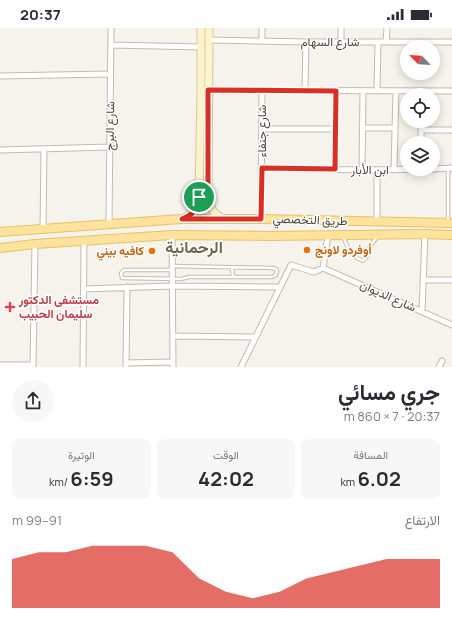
<!DOCTYPE html>
<html lang="ar">
<head>
<meta charset="utf-8">
<style>
  :root { --surface:#fff; --page:#f7f7f7; --text:#2b2b33; --muted:#7c7c81; --accent:#d93025 }
  body { margin:0; font-family:Manrope,Vazirmatn,sans-serif; background:var(--page); color:var(--text); direction:rtl; height:100vh; display:flex; flex-direction:column; font-size:15px; white-space:nowrap }
  * { box-sizing:border-box; margin:0 }
  p { font-size:13px; color:var(--muted) }
  .icon { flex:none; width:22px; height:22px; fill:none; stroke:currentColor; stroke-width:2; stroke-linecap:round; stroke-linejoin:round }
  .map { position:relative; height:339px; overflow:hidden; direction:ltr }
  .side { display:flex; flex-direction:column; background:var(--surface); flex:1 }
  .side>* { flex:none }
  .needle { width:26px; rotate:295deg }
  .fabs { position:absolute; left:400px; top:12px; display:grid; gap:8px }
  .fabs a { display:grid; place-items:center; width:40px; height:40px; border-radius:50%; background:var(--surface); box-shadow:0 2px 10px #0003; font-size:20px }
  .pin { position:absolute; display:grid; place-items:center; width:34px; height:34px; color:#fff; margin:-17px; border:2px solid #fff; border-radius:50%; box-shadow:0 1px 4px #0007 }
  .round { display:grid; place-items:center; flex:none; width:42px; height:42px; border-radius:21px; background:var(--page) }
  .overview { display:flex; align-items:center; justify-content:space-between; height:68px; padding:0 12px }
  h1 { font-size:22px; font-weight:700; line-height:30px }
  .stats { display:grid; grid-template-columns:repeat(3,1fr); gap:6px; height:68px; padding:4px 12px }
  .stats div { display:grid; align-content:center; border-radius:8px; background:var(--page); text-align:center }
  .stats b { font-size:20px; font-weight:700 }
  .stats small { font-size:11px; font-weight:400 }
  .stats p { font-size:11px }
  .chart { height:112px; padding:8px 12px }
  .chart p { display:flex; justify-content:space-between }
  .chart svg { width:100%; height:72px; margin-top:4px; fill:var(--accent); opacity:.7 }
  .status { display:flex; justify-content:space-between; align-items:center; height:28px; padding:0 20px; background:var(--surface); direction:ltr }
  .status svg { height:11px; fill:currentColor }
  .map>svg:first-child { display:block }
</style>
</head>
<body>
<div class="status"><b>20:37</b><svg viewBox="0 0 49 12"><path d="M0 12V9h3v3zM5 12V6h3v6zM10 12V3h3v9zM15 12V0h3v12zM26 1h20v11H26zM47 4h2v5h-2z"/></svg></div>
<div class="map">
<svg width="452" height="339" viewBox="0 0 452 339">
  <rect width="100%" height="100%" fill="#f6f3ec"/>
  <g fill="none" stroke-linecap="round" stroke-linejoin="round">
    <g stroke="#c2bbae" stroke-width="4.5">
      <path id="lane" d="M448,194V141
        M343,208C349,222 349,227 363,233L366,230L369,219L378,208
        M232,240L233,249
        M172,242H124L121,245L122,250L181,251L189,249H272L276,247L277,243L276,241L273,240L173,238"/>
    </g>
    <g stroke="#c2bbae" stroke-width="7">
      <path id="street" d="M209,12L306,14H452
        M262,12V0
        M341,14V0
        M386,14L387,0
        M111,17L201,19
        M0,48L110,46
        M208,62L452,63
        M305,62L306,14
        M377,63L378,14
        M362,100H395
        M262,101H336
        M421,102H452
        M421,115V93
        M0,122L109,119
        M261,140L362,142L430,141
        M335,141L336,63
        M433,141L452,140
        M362,142L363,63
        M394,142L396,63
        M261,191L262,63
        M377,194V142
        M109,195L111,0
        M43,201L44,122
        M172,207L173,339
        M323,240L452,297
        M323,240L328,207
        M423,252H452
        M84,261L172,258L280,259
        M422,284L425,206
        M173,308L255,309
        M126,335L173,334
        M0,337H33
        M33,339L35,216
        M83,339L84,213
        M126,339L127,259
        M241,339L291,237L314,244L323,240
        M439,339L442,333"/>
    </g>
    <g stroke="#d6c79b" stroke-width="9">
      <path id="secondary" d="M209,0L208,169C209,179 214,187 224,191
        M182,191C193,186 196,181 199,169L201,62V0"/>
    </g>
    <g stroke="#e6c16a" stroke-width="10">
      <path id="primary" d="M0,204L181,191H261L452,195
        M0,220L35,216L172,207L269,208L425,206L452,207"/>
    </g>
    <use href="#lane" stroke="#fff" stroke-width="2.5"/>
    <use href="#street" stroke="#fff" stroke-width="5"/>
    <use href="#secondary" stroke="#fff3cd" stroke-width="7"/>
    <use href="#primary" stroke="#ffe39c" stroke-width="8"/>
  </g>
  <g fill="none" stroke-linecap="round" stroke-linejoin="round">
    <g stroke="#fff" stroke-width="8">
      <path id="route" d="M208,62L336,63L335,141L262,140L261,191H182C195,186 195,182 199,169L202,176H206L208,172Z"/>
    </g>
    <use href="#route" stroke="#d93025" stroke-width="5"/>
  </g>
  <g fill="#e8710a" stroke="#fff" stroke-width="1.5">
    <circle cx="307" cy="222" r="4"/>
    <circle cx="152" cy="223" r="4"/>
  </g>
  <path fill="#e0444e" stroke="#fff" stroke-width="1.5" d="M8 273h4v4h4v4h-4v4h-4v-4h-4v-4h4z"/>
  <g text-anchor="middle" stroke-width="3" stroke-linejoin="round" paint-order="stroke">
    <g font-size="12" fill="#4b4439" stroke="#fff">
      <text x="330" y="18">شارع السهام</text>
      <text transform="translate(110 98) rotate(-89)" y="4">شارع البرج</text>
      <text transform="translate(262 103) rotate(-90)" y="4">شارع جنفاء</text>
      <text x="370" y="146">ابن الأبار</text>
      <text transform="translate(310 192) rotate(2)" y="4">طريق التخصصي</text>
      <text transform="translate(388 268) rotate(24)" y="4">شارع الديوان</text>
    </g>
    <g font-size="12" font-weight="bold" fill="#c56008" stroke="#fff" text-anchor="start">
      <text x="315" y="226">أوفردو لاونج</text>
      <text x="144" y="227" text-anchor="end">كافيه بيني</text>
    </g>
    <g font-size="12" font-weight="bold" fill="#be3a42" stroke="#fff" text-anchor="start">
      <text x="19" y="276">مستشفى الدكتور<tspan x="19" dy="14">سليمان الحبيب</tspan></text>
    </g>
    <g font-size="16" font-weight="bold" fill="#6e6250" stroke="#fff">
      <text x="194" y="225">الرحمانية</text>
    </g>
  </g>
</svg>
<div class="fabs">
<a><svg class="needle" viewBox="-14 -14 28 28"><path d="M0-13l5 13h-10z" fill="#e53935"/><path d="M0 13l5-13h-10z" fill="#7c7c81"/></svg></a>
<a><svg class="icon" aria-label="locate" viewBox="0 0 24 24"><circle cx="12" cy="12" r="6"/><path d="M12 2v4M12 18v4M2 12h4M18 12h4"/></svg></a>
<a><svg class="icon" aria-label="layers" viewBox="0 0 24 24"><path d="M12 4l9 5-9 5-9-5zM3 14l9 5 9-5"/></svg></a>
</div>
<div class="pin" style="left:199px;top:169px;background:#1e9e55"><svg class="icon" aria-label="arrive" viewBox="0 0 24 24"><path d="M6 21V4h12l-3 4 3 4H6"/></svg></div>
</div>
<section class="side">
<div class="overview"><div><h1>جري مسائي</h1><p>20:37 · 7 × 860 m</p></div><a class="round"><svg class="icon" aria-label="share" viewBox="0 0 24 24"><path d="M12 15V3M7 8l5-5 5 5M5 13v7h14v-7"/></svg></a></div>
<div class="stats">
<div><p>المسافة</p><b>6.02<small> km</small></b></div>
<div><p>الوقت</p><b>42:02</b></div>
<div><p>الوتيرة</p><b>6:59<small> /km</small></b></div>
</div>
<div class="chart"><p><span>الارتفاع</span>91–99 m</p>
<svg viewBox="0 0 160 44" preserveAspectRatio="none"><path d="M0 44V14L10 10L20 10L30 6L40 6L50 6L60 10L70 26L80 34L90 38L100 34L110 26L120 22L130 18L140 14L150 14L160 14V44z"/></svg>
</div>
</section>
</body>
</html>
